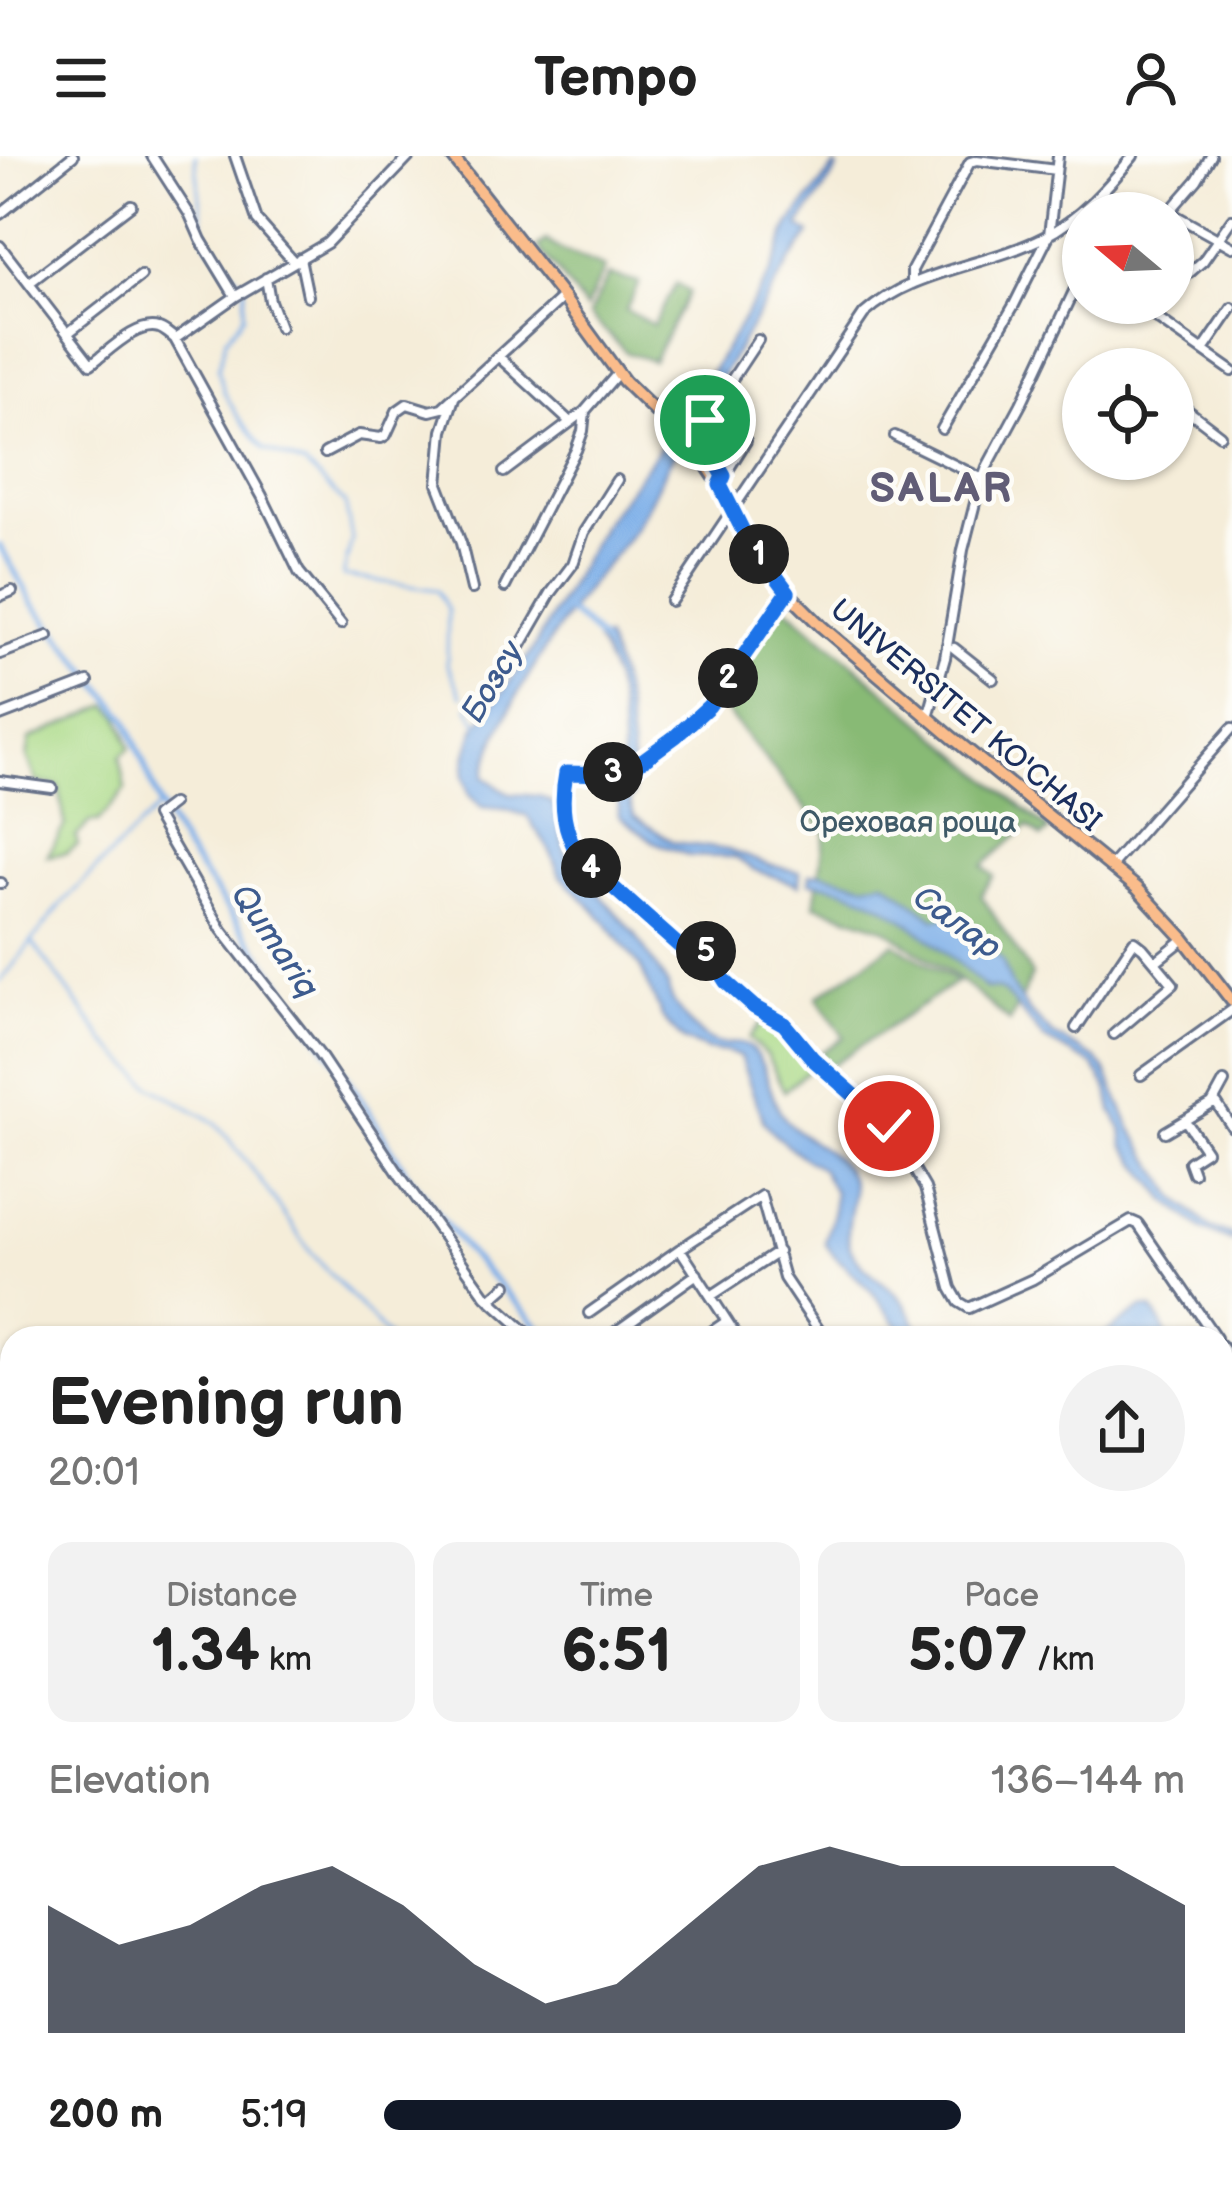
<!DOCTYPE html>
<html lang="en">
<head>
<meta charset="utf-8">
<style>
  :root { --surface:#fff; --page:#f2f2f2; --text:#222; --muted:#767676; --accent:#111827 }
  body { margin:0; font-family:"Balsamiq Sans",sans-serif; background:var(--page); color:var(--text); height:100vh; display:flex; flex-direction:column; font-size:45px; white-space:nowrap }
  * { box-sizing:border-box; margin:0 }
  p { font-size:39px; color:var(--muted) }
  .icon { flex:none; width:66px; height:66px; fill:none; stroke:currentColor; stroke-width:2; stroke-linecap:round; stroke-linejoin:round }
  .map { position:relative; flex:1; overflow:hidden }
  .panel { position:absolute; left:0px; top:1170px; width:1233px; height:861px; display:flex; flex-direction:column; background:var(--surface); border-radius:36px 36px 0 0; box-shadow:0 3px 9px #0004 }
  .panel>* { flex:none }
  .needle { width:78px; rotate:289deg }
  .controls { position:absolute; left:1062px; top:36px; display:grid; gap:24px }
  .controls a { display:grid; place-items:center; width:132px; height:132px; border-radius:50%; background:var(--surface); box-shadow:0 3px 9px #0004; font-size:60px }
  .pin { position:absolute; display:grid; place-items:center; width:102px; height:102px; color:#fff; margin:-51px; border:6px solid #fff; border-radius:50%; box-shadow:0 3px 12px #0007 }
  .km { position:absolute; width:60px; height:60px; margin:-30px; border-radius:50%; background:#222; color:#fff; font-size:33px; line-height:60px; text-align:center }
  .round { display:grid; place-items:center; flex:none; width:126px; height:126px; border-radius:63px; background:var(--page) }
  .headline { display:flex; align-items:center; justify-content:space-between; height:204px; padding:0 48px }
  h1 { font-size:66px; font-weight:600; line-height:90px }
  .metrics { display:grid; grid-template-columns:repeat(3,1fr); gap:18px; height:204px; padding:12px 48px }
  .metrics div { display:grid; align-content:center; border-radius:24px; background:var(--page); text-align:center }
  .metrics b { font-size:60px; font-weight:600 }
  .metrics small { font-size:33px; font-weight:400 }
  .metrics p { font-size:33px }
  .chart { height:336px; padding:24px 48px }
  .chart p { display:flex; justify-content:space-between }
  .chart svg { width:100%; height:216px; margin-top:12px; fill:var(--accent); opacity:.7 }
  ul { padding:0 48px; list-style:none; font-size:39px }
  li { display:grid; grid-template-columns:192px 144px 1fr; align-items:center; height:90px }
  li i { height:30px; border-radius:15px; background:var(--accent) }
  header { display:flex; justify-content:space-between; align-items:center; height:156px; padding:0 48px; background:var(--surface); font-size:54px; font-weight:600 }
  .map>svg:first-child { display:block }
</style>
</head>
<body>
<header><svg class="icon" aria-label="menu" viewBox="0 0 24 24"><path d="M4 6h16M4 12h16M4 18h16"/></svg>Tempo<svg class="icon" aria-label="person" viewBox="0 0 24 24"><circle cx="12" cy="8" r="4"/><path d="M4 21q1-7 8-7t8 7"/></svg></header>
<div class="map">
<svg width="1232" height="2030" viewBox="0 0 1232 2030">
  <rect width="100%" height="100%" fill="#fdfcf7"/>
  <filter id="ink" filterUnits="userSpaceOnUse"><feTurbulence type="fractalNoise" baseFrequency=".00833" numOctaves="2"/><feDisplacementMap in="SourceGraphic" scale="24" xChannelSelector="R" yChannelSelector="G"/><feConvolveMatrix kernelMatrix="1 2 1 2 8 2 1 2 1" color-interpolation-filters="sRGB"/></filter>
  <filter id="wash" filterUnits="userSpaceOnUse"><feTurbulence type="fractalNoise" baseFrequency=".004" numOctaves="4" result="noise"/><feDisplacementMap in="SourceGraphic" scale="48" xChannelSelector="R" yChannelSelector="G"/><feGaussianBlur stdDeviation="2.7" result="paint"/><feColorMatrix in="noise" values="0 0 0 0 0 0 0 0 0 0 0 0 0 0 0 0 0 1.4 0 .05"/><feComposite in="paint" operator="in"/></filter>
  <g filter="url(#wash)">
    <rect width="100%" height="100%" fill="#f5edd9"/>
    <path fill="#abda88" stroke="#638473" stroke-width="3" d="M108,549L119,560L130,592L120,601L126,633L98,666H90L76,681L78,689L66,697L47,700L65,669L59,630L37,626L27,601L30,583Z
      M765,863L784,870L815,908L784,935L767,900L749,882Z"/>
    <path fill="#88ba74" stroke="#527469" stroke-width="3" d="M546,84L562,95L605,112L586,153L538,91Z
      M609,119L639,127L626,154L653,169L676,128L689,136L653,205L627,197L589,159Z
      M784,449L1049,674L1042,681L1028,670L983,710L994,720L981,739L1032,819L1010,866L964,827L884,772L815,749L825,676L718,546Z
      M894,787L957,826L830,910L820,897L844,881L817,841Z"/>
    <path fill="#7caee8" stroke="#4c6ea3" stroke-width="3" d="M835,10L838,13L799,70L810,78L790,105C750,172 711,238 671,304C658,325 649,349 636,370C623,391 606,408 590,428C557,471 492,569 484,621L510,638L539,640L553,647L567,701L635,778L668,830C669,849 702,887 722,888C732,889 739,883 749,891C768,907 768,937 781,957C798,984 834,991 849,1019C861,1040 842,1068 850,1091C858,1113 887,1126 902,1144C912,1156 915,1171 927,1182H909C895,1167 884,1151 872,1136C857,1119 837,1107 825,1087L834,1054V1036L821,1012L805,1003L776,980L763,965L740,901L728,896L707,894L683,884L663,863L641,812L603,763L560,719L550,695L527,660L505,653L482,651L469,639L464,620L466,602L474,575L532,495L605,365L687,256L771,117L789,69Z
      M605,482C627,530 633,588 633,641L629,643L634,660L673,686L728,694L769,709L800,716L799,729L754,714L734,701L690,700L654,686L619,660C617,639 622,621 622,601C623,562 617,518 597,486Z
      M821,717L864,728L885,725L935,763L948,761L1002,804L1013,833L1029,855L1052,878L1096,903L1105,913L1131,972L1177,1043L1211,1072L1232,1079V1085L1203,1074L1168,1046L1124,989L1122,973L1112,955L1108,934L1093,909L1044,883L1004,836L995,832L987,833C933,786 884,733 809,726L810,718Z
      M1142,1152L1152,1153L1165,1174L1167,1182H1099Z"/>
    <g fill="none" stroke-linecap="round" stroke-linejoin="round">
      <path stroke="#7caee8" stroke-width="3" d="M195,0L205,84L245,129L244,159L226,183L218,213L224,236L237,259L264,293L305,309L345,347L352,383L343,420L437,434L448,454L447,508L462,540
        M468,550L481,572
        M32,786L106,886L151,930L216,967L250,1010L312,1098L389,1182
        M0,826L64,745L160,650
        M1121,2019L1141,2030
        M15,2030L23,2019"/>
      <path stroke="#7caee8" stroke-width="6" d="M0,390L33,447L126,562L160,650L183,690L346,919L406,1016L469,1098L550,1182
        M566,454L588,471L603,488"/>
    </g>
  </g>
  <g filter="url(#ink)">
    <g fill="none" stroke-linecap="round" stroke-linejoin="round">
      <g stroke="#677289" stroke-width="14">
        <path id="minor" d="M152,0L190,59L201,84L235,140
          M235,0L257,64L294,106
          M1111,47L1144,48L1171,57
          M1169,56L1197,24L1211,0
          M0,58L73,0
          M1173,58L1232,91
          M0,90L91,208C108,196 137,165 159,172C163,173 172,180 175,183L262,340L299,416L341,468
          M300,102L308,140
          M266,122L270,145L280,171
          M29,127L131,49
          M912,128V114L970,6L977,4L1056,14
          M1173,131L1203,105L1232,63
          M1153,147L1145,154L1232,215
          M68,177L141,120
          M175,183L236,140L327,87L410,0
          M1204,193L1232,152
          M499,201L569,265
          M1115,213H1129
          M454,242L443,275L438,328L461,387L472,433
          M1173,243L1220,279
          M942,273L1014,149L1049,79L1058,0
          M895,280L983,323
          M325,297L359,279L381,282L386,279L397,255L407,248L430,255L442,252L563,141
          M504,316L584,256
          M724,320L701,280L705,264L758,184
          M723,322L746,285
          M505,431L576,294L583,275L585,255L618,217
          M788,437L709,550L689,569L635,610L610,618L566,617C560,648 563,674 580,702L678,789L690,797L703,790L726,827L754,851L784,868L813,903L889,970L925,1032L951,1132L959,1146L969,1152L1033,1123L1131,1065L1138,1068L1216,1182
          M0,440L12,435
          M671,445L864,158C914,113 985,111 1044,81C1080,63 1108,31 1133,0
          M954,492L993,523
          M0,498L48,480
          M510,508L551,437L573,408L584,376L617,324
          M0,560L88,526
          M928,561L945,502L963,394L976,343L987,311L1021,248L1083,116
          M0,625L52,632
          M172,648L156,660L222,774L319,898L401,1021L486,1140L533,1182
          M1111,710L1232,572
          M0,727H1
          M1155,806L1184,783
          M1076,872L1134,785L1143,792L1173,828L1114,878
          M1141,919L1232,854
          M1212,948L1224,926
          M1185,964L1206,995L1189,1006L1193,1017
          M1165,976L1212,948H1217L1232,971
          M680,1093L738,1182
          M711,1140L778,1096
          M490,1144L507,1129
          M589,1157L680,1093L761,1040L784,1122L824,1182
          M607,1182L697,1118
          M702,1182L727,1165
          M1221,1189L1232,1204
          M0,1371L12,1373
          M0,1409L12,1411
          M0,1469L12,1471
          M0,1530L12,1533
          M1221,1580L1227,1587L1232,1586
          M0,1586L12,1589
          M5,1633L12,1599
          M1221,1672L1232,1667
          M0,1755L12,1779
          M0,1820L4,1813L12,1811
          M0,1987L12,1966
          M147,2019V2030
          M716,2019L717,2030
          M817,2019L818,2030
          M1032,2019L1036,2030
          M1052,2019L1064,2030
          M1199,2019L1204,2030
          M463,2030V2019
          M751,2030L769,2028L773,2019"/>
      </g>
      <g stroke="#677289" stroke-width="16">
        <path id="major" d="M452,0L563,141L624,225L700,299L720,329L744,377L794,443L821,470L948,578L1137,732L1184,783L1232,845"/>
      </g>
      <g stroke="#677289" stroke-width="20">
        <path id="highway" d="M1221,1885L1232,1879
          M1221,1896L1232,1891
          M916,2030L939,2019
          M942,2030L965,2019"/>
      </g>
      <use href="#minor" stroke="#fff" stroke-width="8"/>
      <use href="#major" stroke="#fabc8b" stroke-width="10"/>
      <use href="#highway" stroke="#fabc8b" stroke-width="14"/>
    </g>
  </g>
  <g fill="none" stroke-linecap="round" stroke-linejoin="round" filter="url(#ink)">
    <g stroke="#fff" stroke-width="24">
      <path id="route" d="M705,264L701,280L724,320L720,329L744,377L788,436L709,550L676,580L635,610L610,618L566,617C560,648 563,674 580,702L678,789L690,797L703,790L726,826L754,851L784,868L813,903L889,970"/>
    </g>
    <use href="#route" stroke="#1a73e8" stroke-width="15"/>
  </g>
  <g text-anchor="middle" stroke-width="9" stroke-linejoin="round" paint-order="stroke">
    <g font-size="30" fill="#1b2f5e" stroke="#fdfcf7">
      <text transform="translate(966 559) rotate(40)" y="10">UNIVERSITET KO'CHASI</text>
    </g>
    <g font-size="30" fill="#3f5a68" stroke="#fdfcf7">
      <text x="908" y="676">Ореховая роща</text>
    </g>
    <g font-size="33" font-style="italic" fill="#3d5b8e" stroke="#fdfcf7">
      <text transform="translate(491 525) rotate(-59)" y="12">Бозсу</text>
      <text transform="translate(958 765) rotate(36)" y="12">Салар</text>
      <text transform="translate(276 784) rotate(56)" y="12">Qumariq</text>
    </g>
    <g font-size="42" font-weight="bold" letter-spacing="3" fill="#615d76" stroke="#fdfcf7">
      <text x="942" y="346">SALAR</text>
    </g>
  </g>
</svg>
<div class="controls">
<a><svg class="needle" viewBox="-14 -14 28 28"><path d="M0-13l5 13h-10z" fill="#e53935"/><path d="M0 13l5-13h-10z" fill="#767676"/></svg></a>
<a><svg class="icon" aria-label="locate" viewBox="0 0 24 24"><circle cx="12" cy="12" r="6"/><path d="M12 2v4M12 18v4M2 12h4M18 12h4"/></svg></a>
</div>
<div class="pin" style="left:705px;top:264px;background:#1e9e55"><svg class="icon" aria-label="arrive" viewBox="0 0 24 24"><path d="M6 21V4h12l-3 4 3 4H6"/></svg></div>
<div class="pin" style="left:889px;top:970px;background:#d93025"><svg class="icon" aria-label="check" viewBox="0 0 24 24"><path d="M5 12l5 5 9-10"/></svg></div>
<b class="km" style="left:759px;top:398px">1</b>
<b class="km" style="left:728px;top:522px">2</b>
<b class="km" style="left:613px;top:616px">3</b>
<b class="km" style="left:591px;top:712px">4</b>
<b class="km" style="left:706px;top:795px">5</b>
<section class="panel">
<div class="headline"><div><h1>Evening run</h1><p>20:01</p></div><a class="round"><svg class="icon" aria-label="share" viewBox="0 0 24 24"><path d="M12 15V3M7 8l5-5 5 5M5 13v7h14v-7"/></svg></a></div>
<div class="metrics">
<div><p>Distance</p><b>1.34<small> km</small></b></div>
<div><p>Time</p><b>6:51</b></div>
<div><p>Pace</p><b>5:07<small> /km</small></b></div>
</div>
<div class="chart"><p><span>Elevation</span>136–144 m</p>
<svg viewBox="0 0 160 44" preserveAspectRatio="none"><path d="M0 44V18L10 26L20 22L30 14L40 10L50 18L60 30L70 38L80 34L90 22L100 10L110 6L120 10L130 10L140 10L150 10L160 18V44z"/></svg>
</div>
<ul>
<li><b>200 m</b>5:19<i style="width:72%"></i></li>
</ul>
</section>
</div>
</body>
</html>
